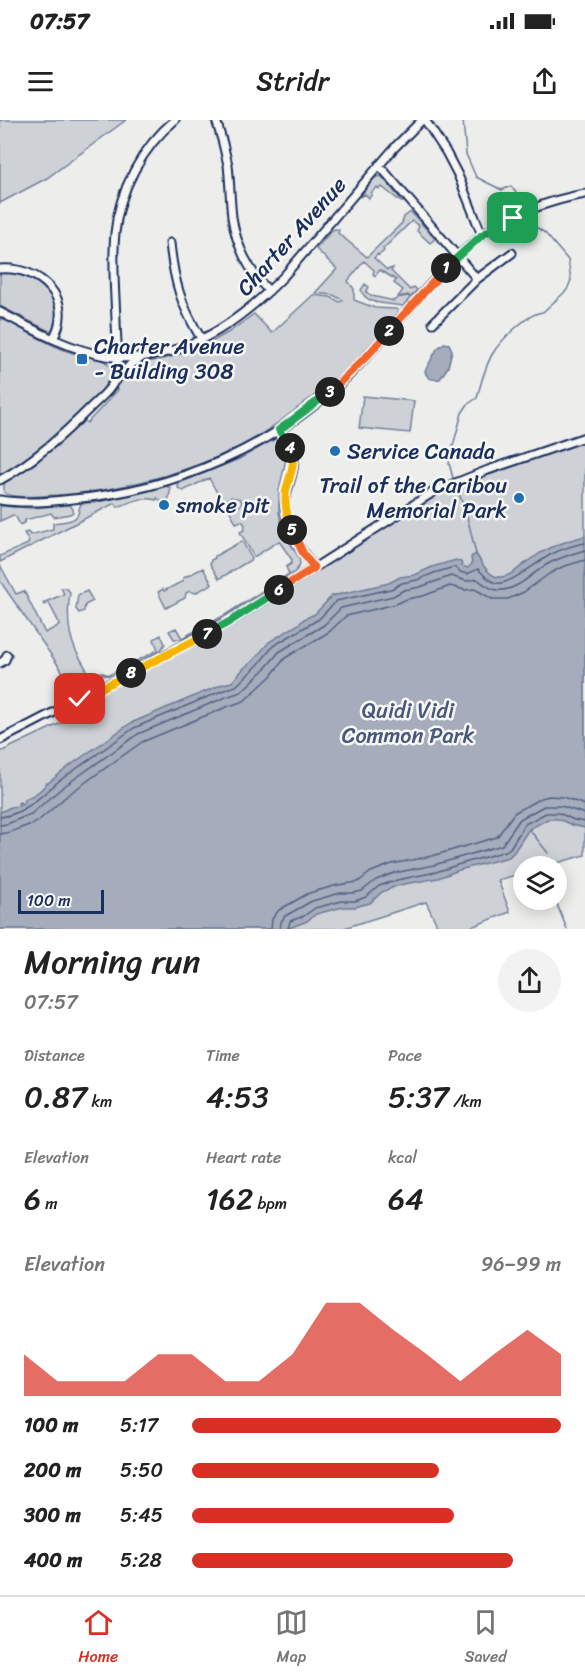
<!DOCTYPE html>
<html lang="en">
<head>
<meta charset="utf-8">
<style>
  :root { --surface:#fff; --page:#f2f2f2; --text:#222; --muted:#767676; --line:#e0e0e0; --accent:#d93025 }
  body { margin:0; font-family:Sriracha,sans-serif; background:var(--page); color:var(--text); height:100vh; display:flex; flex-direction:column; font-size:22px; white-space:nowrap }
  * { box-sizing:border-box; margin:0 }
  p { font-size:20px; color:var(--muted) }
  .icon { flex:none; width:33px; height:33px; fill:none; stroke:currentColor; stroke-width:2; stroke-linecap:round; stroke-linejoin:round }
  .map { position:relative; height:809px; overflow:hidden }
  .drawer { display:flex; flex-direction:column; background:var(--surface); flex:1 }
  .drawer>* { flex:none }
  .controls { position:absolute; left:513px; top:736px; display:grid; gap:12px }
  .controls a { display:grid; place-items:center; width:54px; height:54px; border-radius:50%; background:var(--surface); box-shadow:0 3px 15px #0003; font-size:30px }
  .scale { position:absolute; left:18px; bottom:15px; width:86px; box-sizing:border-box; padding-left:6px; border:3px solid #1b2f5e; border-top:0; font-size:16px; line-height:21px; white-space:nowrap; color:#1b2f5e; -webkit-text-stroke:4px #f6f6f2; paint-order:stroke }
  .pin { position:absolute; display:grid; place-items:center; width:51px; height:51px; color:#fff; margin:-26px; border-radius:12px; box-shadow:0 3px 9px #0006 }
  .km { position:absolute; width:30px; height:30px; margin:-15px; border-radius:50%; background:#222; color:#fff; font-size:16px; line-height:30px; text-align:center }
  .round { display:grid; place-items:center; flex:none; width:63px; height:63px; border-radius:32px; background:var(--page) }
  .summary { display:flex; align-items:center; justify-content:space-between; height:102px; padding:0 24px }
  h1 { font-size:33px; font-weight:600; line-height:45px }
  .figures { display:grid; grid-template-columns:repeat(3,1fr); gap:9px; height:102px; padding:6px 24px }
  .figures div { display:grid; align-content:center }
  .figures b { font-size:30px; font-weight:600 }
  .figures small { font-size:16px; font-weight:400 }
  .figures p { font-size:16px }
  .chart { height:168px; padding:12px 24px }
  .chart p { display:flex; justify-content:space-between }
  .chart svg { width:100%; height:108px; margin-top:6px; fill:var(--accent); opacity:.7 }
  ul { padding:0 24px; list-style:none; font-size:20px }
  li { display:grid; grid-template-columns:96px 72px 1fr; align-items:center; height:45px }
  li i { height:15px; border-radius:8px; background:var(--accent) }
  .status { display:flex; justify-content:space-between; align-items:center; height:42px; padding:0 30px; background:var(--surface); direction:ltr }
  .status svg { height:16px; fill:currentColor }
  header { display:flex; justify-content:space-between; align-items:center; height:78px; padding:0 24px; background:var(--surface); font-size:27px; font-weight:600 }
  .dock { display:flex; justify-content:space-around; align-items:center; height:84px; border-top:2px solid var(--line); background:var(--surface); font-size:16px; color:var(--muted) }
  .dock a { display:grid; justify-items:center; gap:3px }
  .dock .current { color:var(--accent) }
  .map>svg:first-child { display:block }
</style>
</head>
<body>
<div class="status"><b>07:57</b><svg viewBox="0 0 49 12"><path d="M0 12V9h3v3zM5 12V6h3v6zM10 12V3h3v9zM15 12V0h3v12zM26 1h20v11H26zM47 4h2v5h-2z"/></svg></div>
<header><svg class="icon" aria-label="menu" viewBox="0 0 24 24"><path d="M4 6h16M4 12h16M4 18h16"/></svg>Stridr<svg class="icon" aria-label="share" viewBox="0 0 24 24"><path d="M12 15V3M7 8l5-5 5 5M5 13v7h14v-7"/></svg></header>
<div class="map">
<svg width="585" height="809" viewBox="0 0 585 809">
  <rect width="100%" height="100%" fill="#edeeec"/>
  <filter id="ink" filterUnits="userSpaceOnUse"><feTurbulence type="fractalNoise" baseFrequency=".0167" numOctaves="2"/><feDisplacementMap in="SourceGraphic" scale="12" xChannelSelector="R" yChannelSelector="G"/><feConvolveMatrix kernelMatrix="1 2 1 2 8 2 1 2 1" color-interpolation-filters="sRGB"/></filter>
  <g filter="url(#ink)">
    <path fill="#ced2d7" stroke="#74809a" stroke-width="1.5" d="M0,0H126L47,58L0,83Z
      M380,56L382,57L403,82H401L382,67L379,69L377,67L371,73L372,74L369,78L365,74L360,77L374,58Z
      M411,92L435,119L430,123L417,111L419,106L412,101L383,129L384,131L379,135L378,134L374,138L387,150L393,148L391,151L410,170L414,167L417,170L411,177L408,175L398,177L403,170L394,163L396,160L380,150L375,156L373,154L374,150L364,141L348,161L354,169V180L375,188L395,189L398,190L396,195C377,217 359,239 337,258C328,266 318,273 308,280C289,295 269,310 248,322C196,351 116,372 57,375C44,375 12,380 4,372V364L6,362L36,343L84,300L87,303L118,270L115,267L135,246L146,242L171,237L213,221L229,212L254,194L272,213L313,175L330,177L340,182L343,180L333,175L315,173L337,149L316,129L332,110L336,109L339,110L338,113L367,137L402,103L404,97Z
      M0,151C8,152 16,152 24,154C42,159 58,175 57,194C57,201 56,207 50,211L43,208L0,186Z
      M365,164L369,167L366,172L372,176L394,181L397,178L408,176L410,178L403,186C390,183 366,186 361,170Z
      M0,197C23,209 46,224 70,232C80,235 103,237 109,245C126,267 20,345 0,354Z
      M363,276L414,281L410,313L359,308Z
      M275,319L280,323L284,330L286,339L279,371V392L283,411L299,438L300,445L295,452L225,497L183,519H174L169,511L176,508L182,518L225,495L289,454L286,447L291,444L292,440L279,421L254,437L240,412L244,410L245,405L243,402L241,401L236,403L229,389L232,387L238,388L242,382L240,379L231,377L222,382L209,358L183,371L178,368L179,363L239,339Z
      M585,321V735L543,747H524L523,753L498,760L510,792L466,809H439L426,782L341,809H0V632L61,603L72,595L80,583L234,504L427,380L451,368Z
      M166,366L171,368L167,386L157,378L156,380C143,376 130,382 118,387L115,383L0,442V436L28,424L29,421L24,413L28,412L30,415L53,409V403C61,402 75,402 78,394C79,391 79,387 81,384L103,381Z
      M70,385L73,389V392L70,394L54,397L51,393L25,400V402L20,405L16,397L13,395L0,401V386L31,388Z
      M242,421L252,439L219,459L210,444L211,440L215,438V436Z
      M0,445L16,474L24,471L45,513L60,505L49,483L44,485L43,483L64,474L61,468H66L70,472C67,492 67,512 76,531C80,539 87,548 89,556C90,565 85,570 78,574L0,461Z
      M203,448L212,464L195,473L190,471L186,473L185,478L166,488L158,472L163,469L164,471L183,461V458Z
      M87,471L93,481L85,485L84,491L79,493L76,489L78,475Z
      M161,515L165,524L160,531L112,556L105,555L100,552L109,555L158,530L154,519Z"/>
    <path fill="#a5acbc" stroke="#6e7a96" stroke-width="1.5" d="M444,223L449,224L452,230L448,247L440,259C432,260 427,259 425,251L437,229Z
      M585,416V708L572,705L558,699H548L529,709L514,732L509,737L459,750L438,758L399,765L382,772L370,783L355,787H343L316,794L307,801L287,809H0V692L11,687L19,686L18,683L20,682L21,684L24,683L25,679C32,676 43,670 46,663H48L72,644L131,603L223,564L232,562L244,548L253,541L269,522L299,504L304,499L315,494L332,476L389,463L400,457L415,455L432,447L456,440L461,442L462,446L468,448L472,444L471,437L476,434C482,443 488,456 499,457C510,458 521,446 528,441C546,428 564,421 585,416Z"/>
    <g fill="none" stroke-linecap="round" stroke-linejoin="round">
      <path stroke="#526184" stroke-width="1.5" d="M0,697C23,695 41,676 59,661L134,608L224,570L236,566L258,545L273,526L319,499L336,481L391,469L402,463L417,460L434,453L454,447L460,452L467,454L478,449C483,454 489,461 496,463C510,466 540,439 554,433C564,428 574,425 585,423
        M0,705L7,704L31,694L63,667L138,614L226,577L241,572L263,551L279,532L324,505L341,488L393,476L404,470L420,467L451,456L466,461L477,459C483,463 489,469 497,470C516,472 531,454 546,445C558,438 571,434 585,430
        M0,714L10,712L37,702L69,674L142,622L229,586L244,581L270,557L285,538L329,512L346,496L396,484L407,479L423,476L450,466L465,470L475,469L492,479H508L524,472L549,454L562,447L585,440
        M271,809L272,799L279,790L309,773L338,765L358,762L371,752L392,744L432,736L497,717L514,693L541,678L549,676L563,677L585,685
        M280,809L281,802L285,796L312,781L340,773H353L362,771L376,760L394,753L434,745L502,725L520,699L544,686H561L585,694
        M288,809L290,801L304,796L315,788L342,781H355L366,777L379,766L397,760L436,752L457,745L506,731L510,728L525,704L546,693H559L574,700L585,702"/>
      <path stroke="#6e7a96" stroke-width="1.5" d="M463,0L466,34L476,57L502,70L511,66L516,73L513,86L516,92
        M454,362L449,343L453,326L462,293L468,284L477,278C481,263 485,246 493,233C501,220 528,193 543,192L567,170L571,160L568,140L545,113L522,98
        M456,366L466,392L476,434
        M529,709L548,733
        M552,739L554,747
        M556,775L558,787L567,809"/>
      <g stroke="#1b2f5e" stroke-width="11">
        <path id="minor" d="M216,0C221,15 225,30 228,45C230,62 230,80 232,97C236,125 249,152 269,171
          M425,0L446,32L458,55L482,115
          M379,45L477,159
          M170,123C174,162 181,186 202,220
          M0,149C40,146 76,179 53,219
          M0,192C34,210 68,229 106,236C116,238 128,238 138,237C198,232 244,197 284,156L395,27L422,0
          M433,203L477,159L512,133
          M116,260L130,245L141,238
          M279,310C284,317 290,325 293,334C297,350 285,368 285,385C286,408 301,430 314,448
          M0,360C35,341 64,314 92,286C99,279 112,269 115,259C120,243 116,217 116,200C115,171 112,142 115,113C119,71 142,27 175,0
          M0,380C24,384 49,382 73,379C175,370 275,327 349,255C385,220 414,179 450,144C461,134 472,122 484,114C513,94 550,80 585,74
          M0,543L5,540L7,535
          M0,620L229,502L435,371L488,350L585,317"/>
      </g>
      <use href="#minor" stroke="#f6f6f2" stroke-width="7"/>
    </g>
  </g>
  <g fill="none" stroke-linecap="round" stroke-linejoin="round" filter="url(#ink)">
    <g stroke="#fff" stroke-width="12">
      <path id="split-1" d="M446,148L482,115L513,98"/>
    </g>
    <g stroke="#fff" stroke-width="12">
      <path id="split-2" d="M389,211L446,148"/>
    </g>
    <g stroke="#fff" stroke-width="12">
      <path id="split-3" d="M330,272L369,234L389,211"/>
    </g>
    <g stroke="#fff" stroke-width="12">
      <path id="split-4" d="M290,328L279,310L330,272"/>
    </g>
    <g stroke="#fff" stroke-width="12">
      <path id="split-5" d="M290,328C297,344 289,356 286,371C284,385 287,397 292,410"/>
    </g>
    <g stroke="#fff" stroke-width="12">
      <path id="split-6" d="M279,470L314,448L303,433L292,410"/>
    </g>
    <g stroke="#fff" stroke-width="12">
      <path id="split-7" d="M207,514L229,502L279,470"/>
    </g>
    <g stroke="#fff" stroke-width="12">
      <path id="split-8" d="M131,553L207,514"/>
    </g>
    <g stroke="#fff" stroke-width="12">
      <path id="split-9" d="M80,579L131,553"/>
    </g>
    <use href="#split-1" stroke="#22a559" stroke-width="8"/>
    <use href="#split-2" stroke="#f0652b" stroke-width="8"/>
    <use href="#split-3" stroke="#f0652b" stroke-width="8"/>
    <use href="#split-4" stroke="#22a559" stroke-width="8"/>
    <use href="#split-5" stroke="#f5b400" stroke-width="8"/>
    <use href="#split-6" stroke="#f0652b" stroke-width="8"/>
    <use href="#split-7" stroke="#22a559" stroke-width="8"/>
    <use href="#split-8" stroke="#f5b400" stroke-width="8"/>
    <use href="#split-9" stroke="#f5b400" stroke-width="8"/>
  </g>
  <g fill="#1f6fb2" stroke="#f6f6f2" stroke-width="2">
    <rect x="76" y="233" width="12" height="12" rx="3"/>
    <circle cx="335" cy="331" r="6"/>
    <circle cx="519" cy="378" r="6"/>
    <circle cx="164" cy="385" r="6"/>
  </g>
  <g text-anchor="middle" stroke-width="5" stroke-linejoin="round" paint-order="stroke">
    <g font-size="22" fill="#1b2f5e" stroke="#f6f6f2">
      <text transform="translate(291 116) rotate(-48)" y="8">Charter Avenue</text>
    </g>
    <g font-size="22" fill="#1b2f5e" stroke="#f6f6f2" text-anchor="start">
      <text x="94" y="234">Charter Avenue<tspan x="94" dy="25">- Building 308</tspan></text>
      <text x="347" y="339">Service Canada</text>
      <text x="507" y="373" text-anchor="end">Trail of the Caribou<tspan x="507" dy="25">Memorial Park</tspan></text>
      <text x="176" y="393">smoke pit</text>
    </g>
    <g font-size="22" fill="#48587c" stroke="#f6f6f2">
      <text x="408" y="598">Quidi Vidi<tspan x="408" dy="25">Common Park</tspan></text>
    </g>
  </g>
</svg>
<div class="controls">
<a><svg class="icon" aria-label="layers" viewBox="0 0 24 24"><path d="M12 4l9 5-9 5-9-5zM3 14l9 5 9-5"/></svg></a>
</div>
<div class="scale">100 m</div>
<div class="pin" style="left:513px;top:98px;background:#1e9e55"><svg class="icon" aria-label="arrive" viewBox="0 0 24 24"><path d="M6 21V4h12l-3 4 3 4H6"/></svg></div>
<div class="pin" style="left:80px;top:579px;background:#d93025"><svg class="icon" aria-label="check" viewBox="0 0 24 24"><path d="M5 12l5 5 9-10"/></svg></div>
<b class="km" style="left:446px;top:148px">1</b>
<b class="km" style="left:389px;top:211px">2</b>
<b class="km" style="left:330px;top:272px">3</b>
<b class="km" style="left:290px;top:328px">4</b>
<b class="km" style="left:292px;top:410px">5</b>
<b class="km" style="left:279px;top:470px">6</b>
<b class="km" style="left:207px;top:514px">7</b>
<b class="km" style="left:131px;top:553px">8</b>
</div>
<section class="drawer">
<div class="summary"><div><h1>Morning run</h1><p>07:57</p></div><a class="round"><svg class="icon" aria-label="share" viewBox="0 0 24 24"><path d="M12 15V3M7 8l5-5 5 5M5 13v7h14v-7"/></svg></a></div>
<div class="figures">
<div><p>Distance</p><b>0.87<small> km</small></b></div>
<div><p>Time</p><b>4:53</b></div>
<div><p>Pace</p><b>5:37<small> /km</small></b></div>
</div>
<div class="figures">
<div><p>Elevation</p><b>6<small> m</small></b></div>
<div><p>Heart rate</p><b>162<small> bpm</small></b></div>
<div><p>kcal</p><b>64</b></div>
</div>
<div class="chart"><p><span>Elevation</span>96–99 m</p>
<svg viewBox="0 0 160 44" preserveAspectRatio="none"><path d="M0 44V27L10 38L20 38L30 38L40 27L50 27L60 38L70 38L80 27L90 6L100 6L110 17L120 27L130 38L140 27L150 17L160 27V44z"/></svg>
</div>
<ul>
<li><b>100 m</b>5:17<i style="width:100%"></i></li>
<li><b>200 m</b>5:50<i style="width:67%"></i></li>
<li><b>300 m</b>5:45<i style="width:71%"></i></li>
<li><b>400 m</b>5:28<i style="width:87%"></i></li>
</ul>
</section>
<nav class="dock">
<a class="current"><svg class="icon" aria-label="home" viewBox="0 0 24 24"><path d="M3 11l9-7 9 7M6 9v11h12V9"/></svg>Home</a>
<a><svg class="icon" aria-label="map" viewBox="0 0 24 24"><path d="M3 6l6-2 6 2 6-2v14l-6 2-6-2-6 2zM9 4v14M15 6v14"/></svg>Map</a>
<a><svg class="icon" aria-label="saved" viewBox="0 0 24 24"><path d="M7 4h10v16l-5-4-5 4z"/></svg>Saved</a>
</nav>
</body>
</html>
